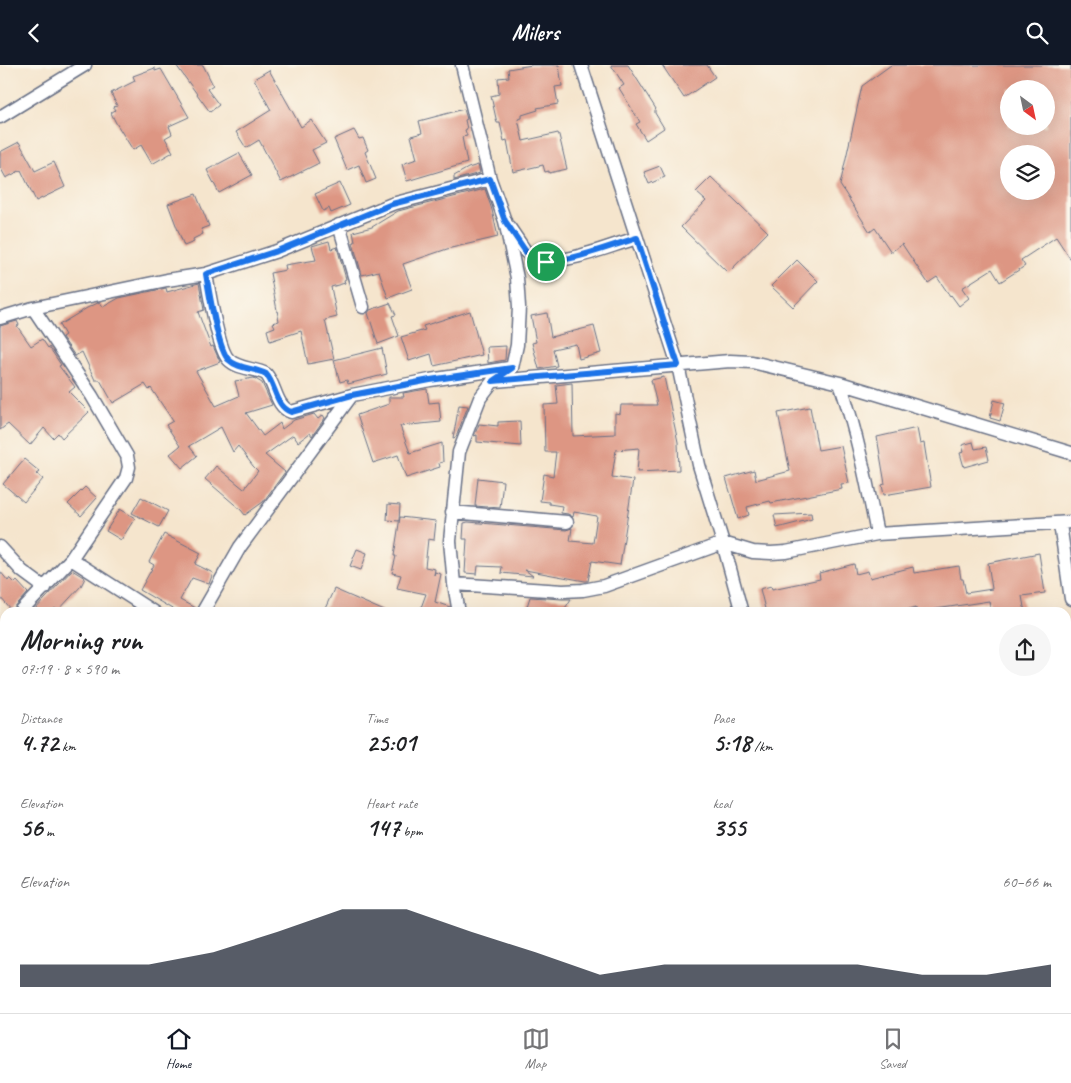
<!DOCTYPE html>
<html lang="en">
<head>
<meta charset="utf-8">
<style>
  :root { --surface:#fff; --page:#f6f6f6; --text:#202124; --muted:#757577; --line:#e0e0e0; --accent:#111827 }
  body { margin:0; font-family:Caveat,sans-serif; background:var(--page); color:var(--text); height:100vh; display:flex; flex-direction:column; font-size:19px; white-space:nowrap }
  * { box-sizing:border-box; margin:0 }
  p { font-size:16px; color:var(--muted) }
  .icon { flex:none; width:28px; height:28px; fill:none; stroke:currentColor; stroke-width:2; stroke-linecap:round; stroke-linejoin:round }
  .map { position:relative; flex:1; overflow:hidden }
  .drawer { position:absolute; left:0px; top:542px; width:1071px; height:406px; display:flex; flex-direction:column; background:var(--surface); border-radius:15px 15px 0 0; box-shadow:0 5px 20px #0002 }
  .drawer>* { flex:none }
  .needle { width:32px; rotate:147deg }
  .buttons { position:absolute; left:1000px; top:15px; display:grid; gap:10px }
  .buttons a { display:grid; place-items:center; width:55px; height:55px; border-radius:50%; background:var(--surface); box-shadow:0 5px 20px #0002; font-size:25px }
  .pin { position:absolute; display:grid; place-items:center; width:42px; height:42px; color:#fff; margin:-21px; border:2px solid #fff; border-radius:50%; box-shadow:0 1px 5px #0007 }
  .round { display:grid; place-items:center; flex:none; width:52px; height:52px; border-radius:26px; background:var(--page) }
  .head { display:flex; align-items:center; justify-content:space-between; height:85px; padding:0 20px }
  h1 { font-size:28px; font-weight:700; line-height:38px }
  .stats { display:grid; grid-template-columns:repeat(3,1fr); gap:8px; height:85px; padding:5px 20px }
  .stats div { display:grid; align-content:center }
  .stats b { font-size:25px; font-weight:700 }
  .stats small { font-size:14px; font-weight:400 }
  .stats p { font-size:14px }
  .chart { height:140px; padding:10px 20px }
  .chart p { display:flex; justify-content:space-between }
  .chart svg { width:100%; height:90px; margin-top:5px; fill:var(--accent); opacity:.7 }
  header { display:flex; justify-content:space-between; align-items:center; height:65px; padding:0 20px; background:var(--accent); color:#fff; font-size:22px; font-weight:700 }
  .menu { display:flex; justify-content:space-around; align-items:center; height:70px; border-top:1px solid var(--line); background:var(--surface); font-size:14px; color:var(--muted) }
  .menu a { display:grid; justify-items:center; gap:2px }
  .menu .current { color:var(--accent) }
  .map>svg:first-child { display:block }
</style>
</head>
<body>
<header><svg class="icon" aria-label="back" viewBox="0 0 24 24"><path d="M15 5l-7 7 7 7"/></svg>Milers<svg class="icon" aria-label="search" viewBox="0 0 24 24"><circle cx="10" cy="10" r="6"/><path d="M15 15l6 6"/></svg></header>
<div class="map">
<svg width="1071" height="948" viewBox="0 0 1071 948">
  <rect width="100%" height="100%" fill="#fbf7ec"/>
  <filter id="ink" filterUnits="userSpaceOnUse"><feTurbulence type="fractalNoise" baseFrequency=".02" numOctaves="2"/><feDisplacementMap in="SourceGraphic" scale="10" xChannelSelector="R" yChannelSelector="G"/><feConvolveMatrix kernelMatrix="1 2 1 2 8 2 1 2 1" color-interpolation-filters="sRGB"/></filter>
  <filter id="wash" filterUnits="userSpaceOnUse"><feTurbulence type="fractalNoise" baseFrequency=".0096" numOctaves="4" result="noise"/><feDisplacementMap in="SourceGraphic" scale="20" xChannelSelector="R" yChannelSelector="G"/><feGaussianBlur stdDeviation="1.12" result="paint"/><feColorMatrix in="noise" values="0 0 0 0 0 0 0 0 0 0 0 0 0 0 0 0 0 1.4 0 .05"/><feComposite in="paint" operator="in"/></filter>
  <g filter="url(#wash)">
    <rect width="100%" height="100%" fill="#f5e5cd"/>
    <g id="blocks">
      <path fill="#dd9683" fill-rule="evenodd" d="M176,0H203L213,20L207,24L219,40L210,47Z
        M532,0H559L562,21L555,22L558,39L537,43L538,45L522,50V53L518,54L523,76L558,68L559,70L567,104L549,108V106L545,107L543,100L513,107L507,75L504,76L500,58H497L491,31L499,29L498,13L509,12L508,4Z
        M611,0H628L656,44L655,45V48L664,63L646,75L636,59L640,57L619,23L624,20Z
        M662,0H707L715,12L684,33Z
        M891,0H1071V195L1056,172L1021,195L1025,201L1000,217L992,204L962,223L969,233L959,241L951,230L950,231L937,212L928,218L902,179L891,187L875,163L870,167L840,120L862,21ZM1009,24H1046V61H1009ZM1009,89H1046V126H1009Z
        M155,3V6L161,4L189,52L169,61L172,69L165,73L173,87L152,99L141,80L133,85L116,58L111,48L115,45L113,42L117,41L111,28L135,16L133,11Z
        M269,5L301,62L311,55L326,78L312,85L319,98L281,117L259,75L246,83L236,67L271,45L254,14Z
        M464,44L467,54L465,55L467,64L465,65L467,71L462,72L467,98L407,116L402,99L417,94L411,71L422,68L419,56Z
        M354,65L359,74L363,73L368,85L365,87L376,114L366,118L359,100L347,105L334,74Z
        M19,77L35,106L54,97L65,122L36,136L21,105L6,113L0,102V87Z
        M239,88L252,110L219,128L207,105Z
        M478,100L480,108L454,115V111L468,103Z
        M660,101L665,112L649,119L644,107Z
        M711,112L768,167L728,208L681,162L706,136L696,127Z
        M340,118L350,140L331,148L329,143L323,146L315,129Z
        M485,124L492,145L498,172L447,184L403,199L412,224L388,233L379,206L362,210L353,178L355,177L353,167L372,162L398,146Z
        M196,129L209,161L201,164L203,169L193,174L194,177L184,181L168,139Z
        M329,176L331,184L337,182L346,214L344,215L345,218L331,222L337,252L325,255L334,294L308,299L301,266L270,276L267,265L275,262L273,258L279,256L270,208L286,205L285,200L316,195L312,181Z
        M797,195L818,216L793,242L771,221Z
        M199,218L204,245L198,247L211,282L213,281L220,297L196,306L216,341L239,331L235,316L254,313L262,318L272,340L246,348L263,371L280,358L282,364L294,355L314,349L318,354L323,350L325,353L312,371L310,368L298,377L293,370L265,390L285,407L263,437L245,450L241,445L205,414L216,401L244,424L258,406L253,401L238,381L233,387L221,362L189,381L197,391L182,403L170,389L180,381L166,360L173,356L151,323L149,325L145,319L113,338L100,315H95L82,287L75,291L62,272L65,270L59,260L87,243L100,237L103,242L119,233L166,223L167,227Z
        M390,238L396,250L392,251L399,271L378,279L368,248L370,245Z
        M470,246L482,290L434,301L431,289L409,296L401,272L425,265L423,261Z
        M547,248L551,272L594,261L601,288L579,294L576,279L553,284L557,301L539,304L532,278L536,277L531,251Z
        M17,256L19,260L17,261L31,281L42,274L48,283L49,282L61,300L59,301L75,322L69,327L89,347L62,373L58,368L53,373L44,363L30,380L8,359L0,365V261Z
        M506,281L505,295L488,298L487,282Z
        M382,283L387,309L348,319L347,315L340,317L334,295Z
        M664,312L678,377L679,405L637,407L639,383L616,385L612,412L633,415L620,500L592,496L588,516H585L525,505L533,511L501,508L502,502L478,501L477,509L465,508L467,474H463L464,458L468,457L566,465L572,463L570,476L593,478L597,451L574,447L573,452L568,449L561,448L562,441L549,439V437L540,436L544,409L553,411L556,387H545L544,340L558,339L556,320L572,318L573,371L615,369V348L620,349L621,340H657L651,315Z
        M427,324L429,338L439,337L441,357L400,361L410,388L442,378L443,397L439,398L440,402L406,413L398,390L373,398L357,350L389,339V332H404L403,328Z
        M994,335L1005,338L1000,356L990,353Z
        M459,340L468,341L456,372L453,373Z
        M810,342L818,385L841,381L849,418L841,419L842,424L771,438L770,436L747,442L749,450L738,454L726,413L754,405L756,415L790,406L778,348Z
        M520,356L521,381L477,377V370L474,371L479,359L498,361V357Z
        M917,363L920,379L924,378L931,422L884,430L882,420L885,419L877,372Z
        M973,377L975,384L986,382L989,395L964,402L960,388L964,387L962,380Z
        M24,394L40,407L37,409L43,414L24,437L3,419Z
        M478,413L503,416L500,443L475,441Z
        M85,422L97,433L81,451L68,439Z
        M141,432L168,446L159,462L132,448Z
        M388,439L400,440L399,456L387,455Z
        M120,444L135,453L121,475L106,466Z
        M811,448L812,454L777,463L774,450Z
        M400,452L436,456L434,475L428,474L425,502L435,504L434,510L435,507L441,509L435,537L450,542L451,548H419L426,529L397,523L401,510L392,508L396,491H394Z
        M164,469L201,488L195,499L213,508L209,519L192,513L180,535L195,543L194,548H179L140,525L154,500L149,497Z
        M357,484L367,488L361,505L350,501Z
        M1039,488L1045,528L1022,531L1025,548H991L989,536L916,547V542L896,548H766L760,524L771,521L772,524L806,517L820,514L819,508L854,499L856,509L868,506L870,513L913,502L914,508L959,501L961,514H963L966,528L992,524L988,498Z
        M72,505L85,513L81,521L58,546L55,543L50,548H32Z
        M0,506L8,516L10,513L15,518L17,516L28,528L12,546L0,532Z
        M334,524L389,548H323Z
        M530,532L562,534H571L562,548H525Z"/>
    </g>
  </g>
  <g filter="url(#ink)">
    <use href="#blocks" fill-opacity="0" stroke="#676f85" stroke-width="1"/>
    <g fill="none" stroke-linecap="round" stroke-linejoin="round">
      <g stroke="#676f85" stroke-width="15">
        <path id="minor" d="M462,0L490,114L505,156L517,213L519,242L517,280L512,303L493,316L480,333L459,387L450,476L454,519L563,526L583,525L604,521L723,478L753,487L771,488L786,487L877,469L1071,457
          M581,0L678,300L699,400L723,478L742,548
          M0,52L85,0
          M339,160L363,242
          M509,162L526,187L536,196C568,199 606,182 637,173
          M206,209C209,226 218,285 229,295C238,304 255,303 266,309C276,320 275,341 291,347L352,330L430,315L509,303
          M0,253L33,243L167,215L206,209L277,186L392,139L490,114
          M495,316L730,296L752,297L840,318L1071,388
          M840,318C857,368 867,418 877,469
          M452,447L567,457
          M1060,459L1071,534
          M0,482L22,506L45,523
          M71,494L155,548
          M454,519L459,548
          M20,548L71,494L126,413L129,402L127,391L92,331L33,243
          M202,548L240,482L352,330
          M0,569L5,563
          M1066,614L1071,613
          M0,671L5,676
          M0,770L5,774
          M1066,776H1071
          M163,944L167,948
          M858,944L859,948
          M341,948V944
          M920,948L942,944"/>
      </g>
      <use href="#minor" stroke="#fff" stroke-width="12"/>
    </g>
  </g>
  <g fill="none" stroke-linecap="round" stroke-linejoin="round" filter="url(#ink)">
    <g stroke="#fff" stroke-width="10">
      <path id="route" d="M490,114L505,156L526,187L536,196C568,199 606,182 637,173L678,300L493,316L512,303L430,315L352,330L291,347C275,341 276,320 266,309C255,303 238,304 229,295C218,286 209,226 206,209L277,186L392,139Z"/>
    </g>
    <use href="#route" stroke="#1a73e8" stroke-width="6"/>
  </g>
</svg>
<div class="buttons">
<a><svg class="needle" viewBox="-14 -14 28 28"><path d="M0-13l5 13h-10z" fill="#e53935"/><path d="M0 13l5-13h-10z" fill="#757577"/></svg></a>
<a><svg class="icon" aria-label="layers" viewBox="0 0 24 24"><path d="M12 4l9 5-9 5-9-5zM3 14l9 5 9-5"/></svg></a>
</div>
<div class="pin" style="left:546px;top:197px;background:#1e9e55"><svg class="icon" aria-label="arrive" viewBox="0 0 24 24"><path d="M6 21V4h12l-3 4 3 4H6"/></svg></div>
<section class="drawer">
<div class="head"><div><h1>Morning run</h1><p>07:19 · 8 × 590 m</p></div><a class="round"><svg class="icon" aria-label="share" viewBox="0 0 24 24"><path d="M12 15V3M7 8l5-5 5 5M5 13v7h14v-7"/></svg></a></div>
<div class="stats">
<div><p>Distance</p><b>4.72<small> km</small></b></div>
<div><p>Time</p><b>25:01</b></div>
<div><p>Pace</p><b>5:18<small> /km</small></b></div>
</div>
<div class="stats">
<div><p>Elevation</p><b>56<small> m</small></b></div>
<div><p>Heart rate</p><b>147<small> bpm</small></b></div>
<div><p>kcal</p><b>355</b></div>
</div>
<div class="chart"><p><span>Elevation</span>60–66 m</p>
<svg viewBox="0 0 160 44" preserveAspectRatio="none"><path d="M0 44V33L10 33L20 33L30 27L40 17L50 6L60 6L70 17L80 27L90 38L100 33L110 33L120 33L130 33L140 38L150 38L160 33V44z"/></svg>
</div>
</section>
</div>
<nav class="menu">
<a class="current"><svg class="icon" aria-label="home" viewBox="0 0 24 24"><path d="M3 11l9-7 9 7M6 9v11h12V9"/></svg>Home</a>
<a><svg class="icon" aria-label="map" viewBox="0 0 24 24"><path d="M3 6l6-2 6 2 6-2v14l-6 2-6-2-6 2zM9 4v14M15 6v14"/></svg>Map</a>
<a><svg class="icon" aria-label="saved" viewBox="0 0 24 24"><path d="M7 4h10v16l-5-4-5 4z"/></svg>Saved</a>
</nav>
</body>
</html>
